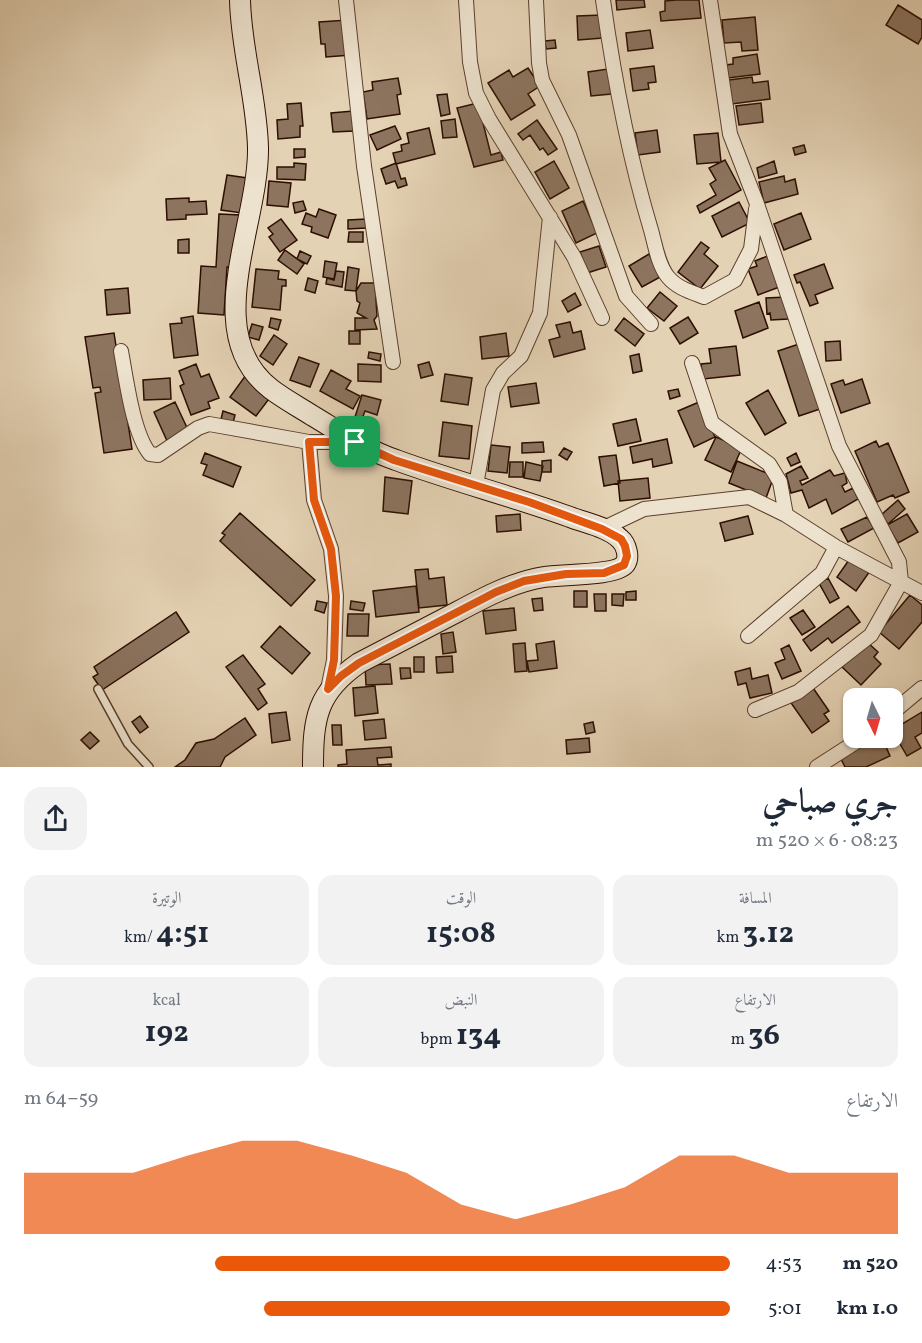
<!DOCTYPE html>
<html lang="ar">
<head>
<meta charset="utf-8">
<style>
  :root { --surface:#fff; --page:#f2f2f3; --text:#1f2937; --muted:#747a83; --accent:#ea580c }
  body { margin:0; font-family:Vollkorn,Amiri,serif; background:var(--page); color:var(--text); direction:rtl; height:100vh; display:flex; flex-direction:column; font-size:22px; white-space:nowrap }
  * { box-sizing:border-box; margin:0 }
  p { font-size:20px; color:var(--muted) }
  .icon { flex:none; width:33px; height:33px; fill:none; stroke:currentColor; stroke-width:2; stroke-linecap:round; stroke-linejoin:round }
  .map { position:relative; height:767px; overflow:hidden; direction:ltr }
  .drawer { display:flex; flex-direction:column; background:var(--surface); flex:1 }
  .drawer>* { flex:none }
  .needle { width:39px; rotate:175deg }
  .tools { position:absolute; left:843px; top:688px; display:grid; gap:12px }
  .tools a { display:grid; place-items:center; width:60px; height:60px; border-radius:12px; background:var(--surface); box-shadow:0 2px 4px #0004; font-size:30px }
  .pin { position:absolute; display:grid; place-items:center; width:51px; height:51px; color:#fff; margin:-26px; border-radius:12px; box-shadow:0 3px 9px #0006 }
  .round { display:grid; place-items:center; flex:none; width:63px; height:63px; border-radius:18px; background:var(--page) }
  .head { display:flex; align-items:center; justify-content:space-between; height:102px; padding:0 24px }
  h1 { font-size:33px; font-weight:700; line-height:45px }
  .figures { display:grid; grid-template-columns:repeat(3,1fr); gap:9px; height:102px; padding:6px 24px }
  .figures div { display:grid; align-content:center; border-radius:15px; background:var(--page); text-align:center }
  .figures b { font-size:30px; font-weight:700 }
  .figures small { font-size:16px; font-weight:400 }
  .figures p { font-size:16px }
  .chart { height:168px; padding:12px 24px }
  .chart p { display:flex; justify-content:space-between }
  .chart svg { width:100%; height:108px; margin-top:6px; fill:var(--accent); opacity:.7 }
  ul { padding:0 24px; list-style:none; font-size:20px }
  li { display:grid; grid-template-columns:96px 72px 1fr; align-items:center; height:45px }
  li i { height:15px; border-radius:8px; background:var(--accent) }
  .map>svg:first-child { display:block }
</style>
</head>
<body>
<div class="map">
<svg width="922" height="767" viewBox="0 0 922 767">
  <rect width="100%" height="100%" fill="#e4d2b4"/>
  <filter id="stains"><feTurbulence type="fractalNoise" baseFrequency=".00333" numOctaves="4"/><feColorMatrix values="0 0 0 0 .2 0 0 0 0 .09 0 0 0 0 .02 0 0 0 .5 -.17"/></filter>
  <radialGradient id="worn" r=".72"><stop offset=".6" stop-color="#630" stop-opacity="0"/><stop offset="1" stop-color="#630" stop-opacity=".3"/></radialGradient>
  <path fill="#8c745f" stroke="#2d0f02" stroke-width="1.5" d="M616,0H644L645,7L617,10Z
    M676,0H699L701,18L661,21L660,12L665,11V1Z
    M898,5L922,20V37L918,44L886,25Z
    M602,15L603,38L578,40L577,16Z
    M755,17L758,50L742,51L741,42L724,43L722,20Z
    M348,20L351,55L326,57L325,44H321L319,22Z
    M650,30L653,48L628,51L626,33Z
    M555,40L556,48L546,49L545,41Z
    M757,54L760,74L728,78L726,65L733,64V58Z
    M654,66L656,82L648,83L649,89L633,91L630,69Z
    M528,68L540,86L528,94L535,105L511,120L488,83L509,70L513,77Z
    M608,69L611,94L591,96L588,72Z
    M752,77L753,83L768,81L770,99L732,104L729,80Z
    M398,78L401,94L397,95L400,114L367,119L363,92L373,90L372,82Z
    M447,94L450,114L441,116L437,95Z
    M301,103L303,126H300V137L278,139L277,120L288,119L287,104Z
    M478,103L491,155L501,152L503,160L474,167L457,108Z
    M761,103L763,122L739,125L736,106Z
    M353,111L354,131L333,132L331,113Z
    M455,119L457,137L443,138L441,121Z
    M537,120L557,149L548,155L543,148L540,150L530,135L523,140L518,134Z
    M395,126L401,139L377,150L370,135Z
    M429,128L435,154L396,164L393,153L402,151L401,145L409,143L407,133Z
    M657,130L660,152L638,155L635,133Z
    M718,133L721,162L697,164L694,135Z
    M804,145L806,152L795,155L793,148Z
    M294,149H305V157L294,158Z
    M725,160L741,190L700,213L697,206L716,195L710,184L716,180L709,168Z
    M554,161L569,188L550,199L535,172Z
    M774,161L777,173L759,178L757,168Z
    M294,163L306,164L305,180L277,179V167H294Z
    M396,163L401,179L405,178L407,185L398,188L395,181L386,184L381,169Z
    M227,175L247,178L242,213L221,210Z
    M784,176L785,182L795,179L798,194L764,203L759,182Z
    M269,181L291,183L288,207L267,205Z
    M189,198V202L206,201L207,214L186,215V219L167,220L166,199Z
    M303,201L306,210L295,213L293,203Z
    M583,201L597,233L576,243L562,211Z
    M739,202L750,223L722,237L712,216Z
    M319,209L336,215L328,238L311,232L312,227L302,224L306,213L316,217Z
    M801,213L811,239L784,250L774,224Z
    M219,214L241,215L237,268L227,267L224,315L198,313L201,266L216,267Z
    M281,219L297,240L280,252L269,237L273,234L268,228Z
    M366,219V228L348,229V220Z
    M349,232H363V242H348Z
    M189,239V253H178V240Z
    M701,242L709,248L704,254L718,266L700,289L678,272Z
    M599,246L606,267L587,273L580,252Z
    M285,250L304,264L297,274L278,260Z
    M300,251L311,256L307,264L297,259Z
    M649,254L662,276L642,287L629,266Z
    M770,255L782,286L758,295L748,269L757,266L755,261Z
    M325,261L337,263L334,279L323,277Z
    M824,264L833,288L815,295L818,303L810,306L800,282L797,283L794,275Z
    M348,267L359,269L356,291L345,290Z
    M256,269L279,271L278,279L286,280V286H282L280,310L252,307Z
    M336,271L344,272L342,287L326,284L327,278L334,280Z
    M308,278L318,281L315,293L305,290Z
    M361,283H375L377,316L374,320L377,329L355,330V318H366L357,313L360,303L357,301L356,291Z
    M128,288L130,313L107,315L105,290Z
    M660,292L677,306L664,321L647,308Z
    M575,293L581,305L568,312L562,301Z
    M787,297L788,319L771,320L770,313L767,314L766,298Z
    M759,302L768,328L743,338L735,311Z
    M193,316L198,355L174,358L170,324L182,323L181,318Z
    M688,317L698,333L680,344L670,328Z
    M271,318L281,320L278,330L269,327Z
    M624,318L644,334L635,346L615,330Z
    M570,322L573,333L581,331L585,349L554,357L549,340L560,337L556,325Z
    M252,324L263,327L259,340L248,337Z
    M349,331H360V344H349Z
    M114,333L132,449L104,453L95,393L101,392L100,387L93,388L85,337Z
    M506,333L509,356L482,359L480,337Z
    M274,335L287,344L273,365L260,356Z
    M840,341L841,360L826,361L825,342Z
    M802,343L823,408L799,416L778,351Z
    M736,346L740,375L703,379L701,364L711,363L709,349Z
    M369,352L381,354L380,361L368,358Z
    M639,354L642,371L633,373L630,356Z
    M299,357L319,364L310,387L290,380Z
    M429,362L433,375L421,378L418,365Z
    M196,364L201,377L209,374L219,398L208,402L210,408L191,415L180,386L184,384L179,371Z
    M358,364L381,365V382L358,381Z
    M331,370L351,381L346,389L360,396L353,409L320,391Z
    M445,374L472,378L468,405L441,401Z
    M246,375L272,395L256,416L230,397Z
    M170,378L171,399L144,400L143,380Z
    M862,379L870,403L841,413L831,384L843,380L845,385Z
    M536,383L539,403L511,407L508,387Z
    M678,389L680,396L670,399L668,391Z
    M768,390L786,423L765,435L746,403Z
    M362,395L381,400L377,415L365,411L362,419L355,417Z
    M175,402L189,432L168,443L154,412Z
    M699,402L715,437L694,447L678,411Z
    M223,411L235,415L233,423L221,419Z
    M636,419L641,441L618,446L613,424Z
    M443,422L472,426L469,459L439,456Z
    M716,437L742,448L731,472L705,460Z
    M667,439L672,463L653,467L652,459L633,463L630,447Z
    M876,441L879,447L888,443L909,492L895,498L893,495L877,502L855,451Z
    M543,442L544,452L522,453V443Z
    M491,445L510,447L507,473L488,471Z
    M564,448L572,452L567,460L559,455Z
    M205,453L241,467L233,487L203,475L207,465L201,463Z
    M796,453L800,462L791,466L787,458Z
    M616,455L620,483L604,486L599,457Z
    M551,460V472H542V461Z
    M737,461L774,476L766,498L729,483Z
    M510,462H523V477H509Z
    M526,462L543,466L540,481L524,478Z
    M801,466L808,478L800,481L802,485L828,471L830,470L834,476L845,473L847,483L842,486L845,492L853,488L858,499L832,514L826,499L809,508L802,490L791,493L786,474Z
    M385,477L412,481L408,514L383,511Z
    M648,478L650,498L620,501L618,481Z
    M898,500L905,509L888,524L881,515Z
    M240,513L315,580L291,606L220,541L225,535L222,533Z
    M520,514L521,530L497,532L496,516Z
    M907,514L918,532L898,543L887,525Z
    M748,516L753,534L725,541L720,523Z
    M867,517L874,528L848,542L841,529Z
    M851,557L870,571L856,591L837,577Z
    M428,569L429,579L444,577L447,605L419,608L415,570Z
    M828,578L839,598L830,603L819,583Z
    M416,586L419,612L376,617L373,591Z
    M574,591H587V607H574Z
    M636,591V600H626V592Z
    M594,594H606V611H595Z
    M612,594H624L623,606L612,605Z
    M910,595L922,605V622L899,649L879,632Z
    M542,598L543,610L534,611L532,599Z
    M317,601L327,603L324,613L315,610Z
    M351,601L365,603L363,611L350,609Z
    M848,606L860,622L832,643L828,638L811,651L803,640Z
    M514,608L516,630L486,634L483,611Z
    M803,610L815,627L802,635L790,618Z
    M176,612L189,632L102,690L93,677L98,674L94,667Z
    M348,614H369L368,636H347Z
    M280,626L310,653L292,674L261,647Z
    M453,632L456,652L443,654L441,634Z
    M554,641L557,668L529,672L527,661L538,660L536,644Z
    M866,641L878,652L874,657L881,664L861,685L842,667Z
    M525,643L527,671L515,672L513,644Z
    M789,645L801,671L782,679L775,663L785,659L781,649Z
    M243,655L265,684L258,689L267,703L258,710L226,667Z
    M452,656L453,672L437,673L436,657Z
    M414,657H424V672H414Z
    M390,664L392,684L366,685L365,665Z
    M400,668H410L411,678L401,679Z
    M750,668L752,679L768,675L772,693L750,698L746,683L738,685L735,672Z
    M811,685L829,711L824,714L829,721L812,733L789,700Z
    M375,686L378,713L355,716L353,688Z
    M286,712L290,740L272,743L269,714Z
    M922,712V733L915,737L921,748L907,756L892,730Z
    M140,716L148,727L140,733L132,722Z
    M245,718L256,735L225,757L220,767H175L185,760L196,743L214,739Z
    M384,719L386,738L365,740L363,721Z
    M593,722L595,732L586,734L584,724Z
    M332,725H341L342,745H333Z
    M90,732L99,741L90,749L81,740Z
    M589,738L590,752L567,754L566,740Z
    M878,738H882L890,756L866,767H845L839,755Z
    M391,747L392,757L377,758L378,765L391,764V767H338V765L347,764L346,750Z"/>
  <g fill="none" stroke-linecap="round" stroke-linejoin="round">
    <g stroke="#5b402e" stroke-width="10">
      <path id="lane" d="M98,689L128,744L149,767"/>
    </g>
    <g stroke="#5b402e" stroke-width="16">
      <path id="street" d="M346,0L364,166L393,362
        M466,0L470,62L476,93L489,119L574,257L602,318
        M536,0L539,63L542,80L569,135L626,296L651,324
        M603,0C614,78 628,154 651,230C655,244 658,265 668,277C677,288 691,292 704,297L735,280L751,249L756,209
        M710,0L730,134L757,204L839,446L899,562L901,582L871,635L798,692L755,710
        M121,351C126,378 133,434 150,454L158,455L198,428L209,424L309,442H353
        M692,363L712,423L769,464L780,482L786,515
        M309,442L314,500L331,549L336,596L334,660L328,689
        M476,485L493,390L503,373L521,356L540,313L550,217
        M602,529L644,509L749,497L786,515L836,547L922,593
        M748,636L822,573L836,547
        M892,713L922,688
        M817,767L862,738"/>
    </g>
    <g stroke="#2d0f02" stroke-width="22">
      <path id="secondary" d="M240,0C241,50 257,98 258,148C259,224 199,334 271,389C284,399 299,407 313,416C340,432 366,450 396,460C453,481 512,496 570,517C585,523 608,527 620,539C626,544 630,557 625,564C616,576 561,574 544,577C513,582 485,597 457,612C424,629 392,646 359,663C317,692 313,718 313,767"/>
    </g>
    <use href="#lane" stroke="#ede2ce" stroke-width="7"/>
    <use href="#street" stroke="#ede2ce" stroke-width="14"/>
    <use href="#secondary" stroke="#ede2ce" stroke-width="20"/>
  </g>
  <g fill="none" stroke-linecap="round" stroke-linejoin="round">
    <g stroke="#fff" stroke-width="12">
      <path id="route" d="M309,442H355L394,460L529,502L602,529L621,539L625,546L627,556L624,565L604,573L566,574L524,581L496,592L359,663L341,676L328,689L334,660L336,596L331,549L314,500Z"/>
    </g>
    <use href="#route" stroke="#ea580c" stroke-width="8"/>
  </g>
  <rect width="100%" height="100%" filter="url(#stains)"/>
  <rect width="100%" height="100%" fill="url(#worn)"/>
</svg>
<div class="tools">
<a><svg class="needle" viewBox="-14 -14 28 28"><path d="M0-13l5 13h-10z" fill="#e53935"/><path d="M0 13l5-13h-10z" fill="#747a83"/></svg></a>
</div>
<div class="pin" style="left:355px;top:442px;background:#1e9e55"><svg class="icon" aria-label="arrive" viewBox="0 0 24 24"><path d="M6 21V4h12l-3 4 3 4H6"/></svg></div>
</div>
<section class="drawer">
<div class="head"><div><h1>جري صباحي</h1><p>08:23 · 6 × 520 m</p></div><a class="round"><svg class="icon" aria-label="share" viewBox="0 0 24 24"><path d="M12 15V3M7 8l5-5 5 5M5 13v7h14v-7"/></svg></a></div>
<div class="figures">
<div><p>المسافة</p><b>3.12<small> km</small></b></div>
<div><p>الوقت</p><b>15:08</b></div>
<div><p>الوتيرة</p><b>4:51<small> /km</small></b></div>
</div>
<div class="figures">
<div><p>الارتفاع</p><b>36<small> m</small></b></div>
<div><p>النبض</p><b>134<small> bpm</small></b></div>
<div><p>kcal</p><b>192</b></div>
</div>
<div class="chart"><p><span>الارتفاع</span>59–64 m</p>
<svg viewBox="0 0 160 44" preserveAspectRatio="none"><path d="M0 44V19L10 19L20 19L30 12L40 6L50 6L60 12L70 19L80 32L90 38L100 32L110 25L120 12L130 12L140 19L150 19L160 19V44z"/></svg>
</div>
<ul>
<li><b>520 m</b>4:53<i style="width:73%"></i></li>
<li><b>1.0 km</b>5:01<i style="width:66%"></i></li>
</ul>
</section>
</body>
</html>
